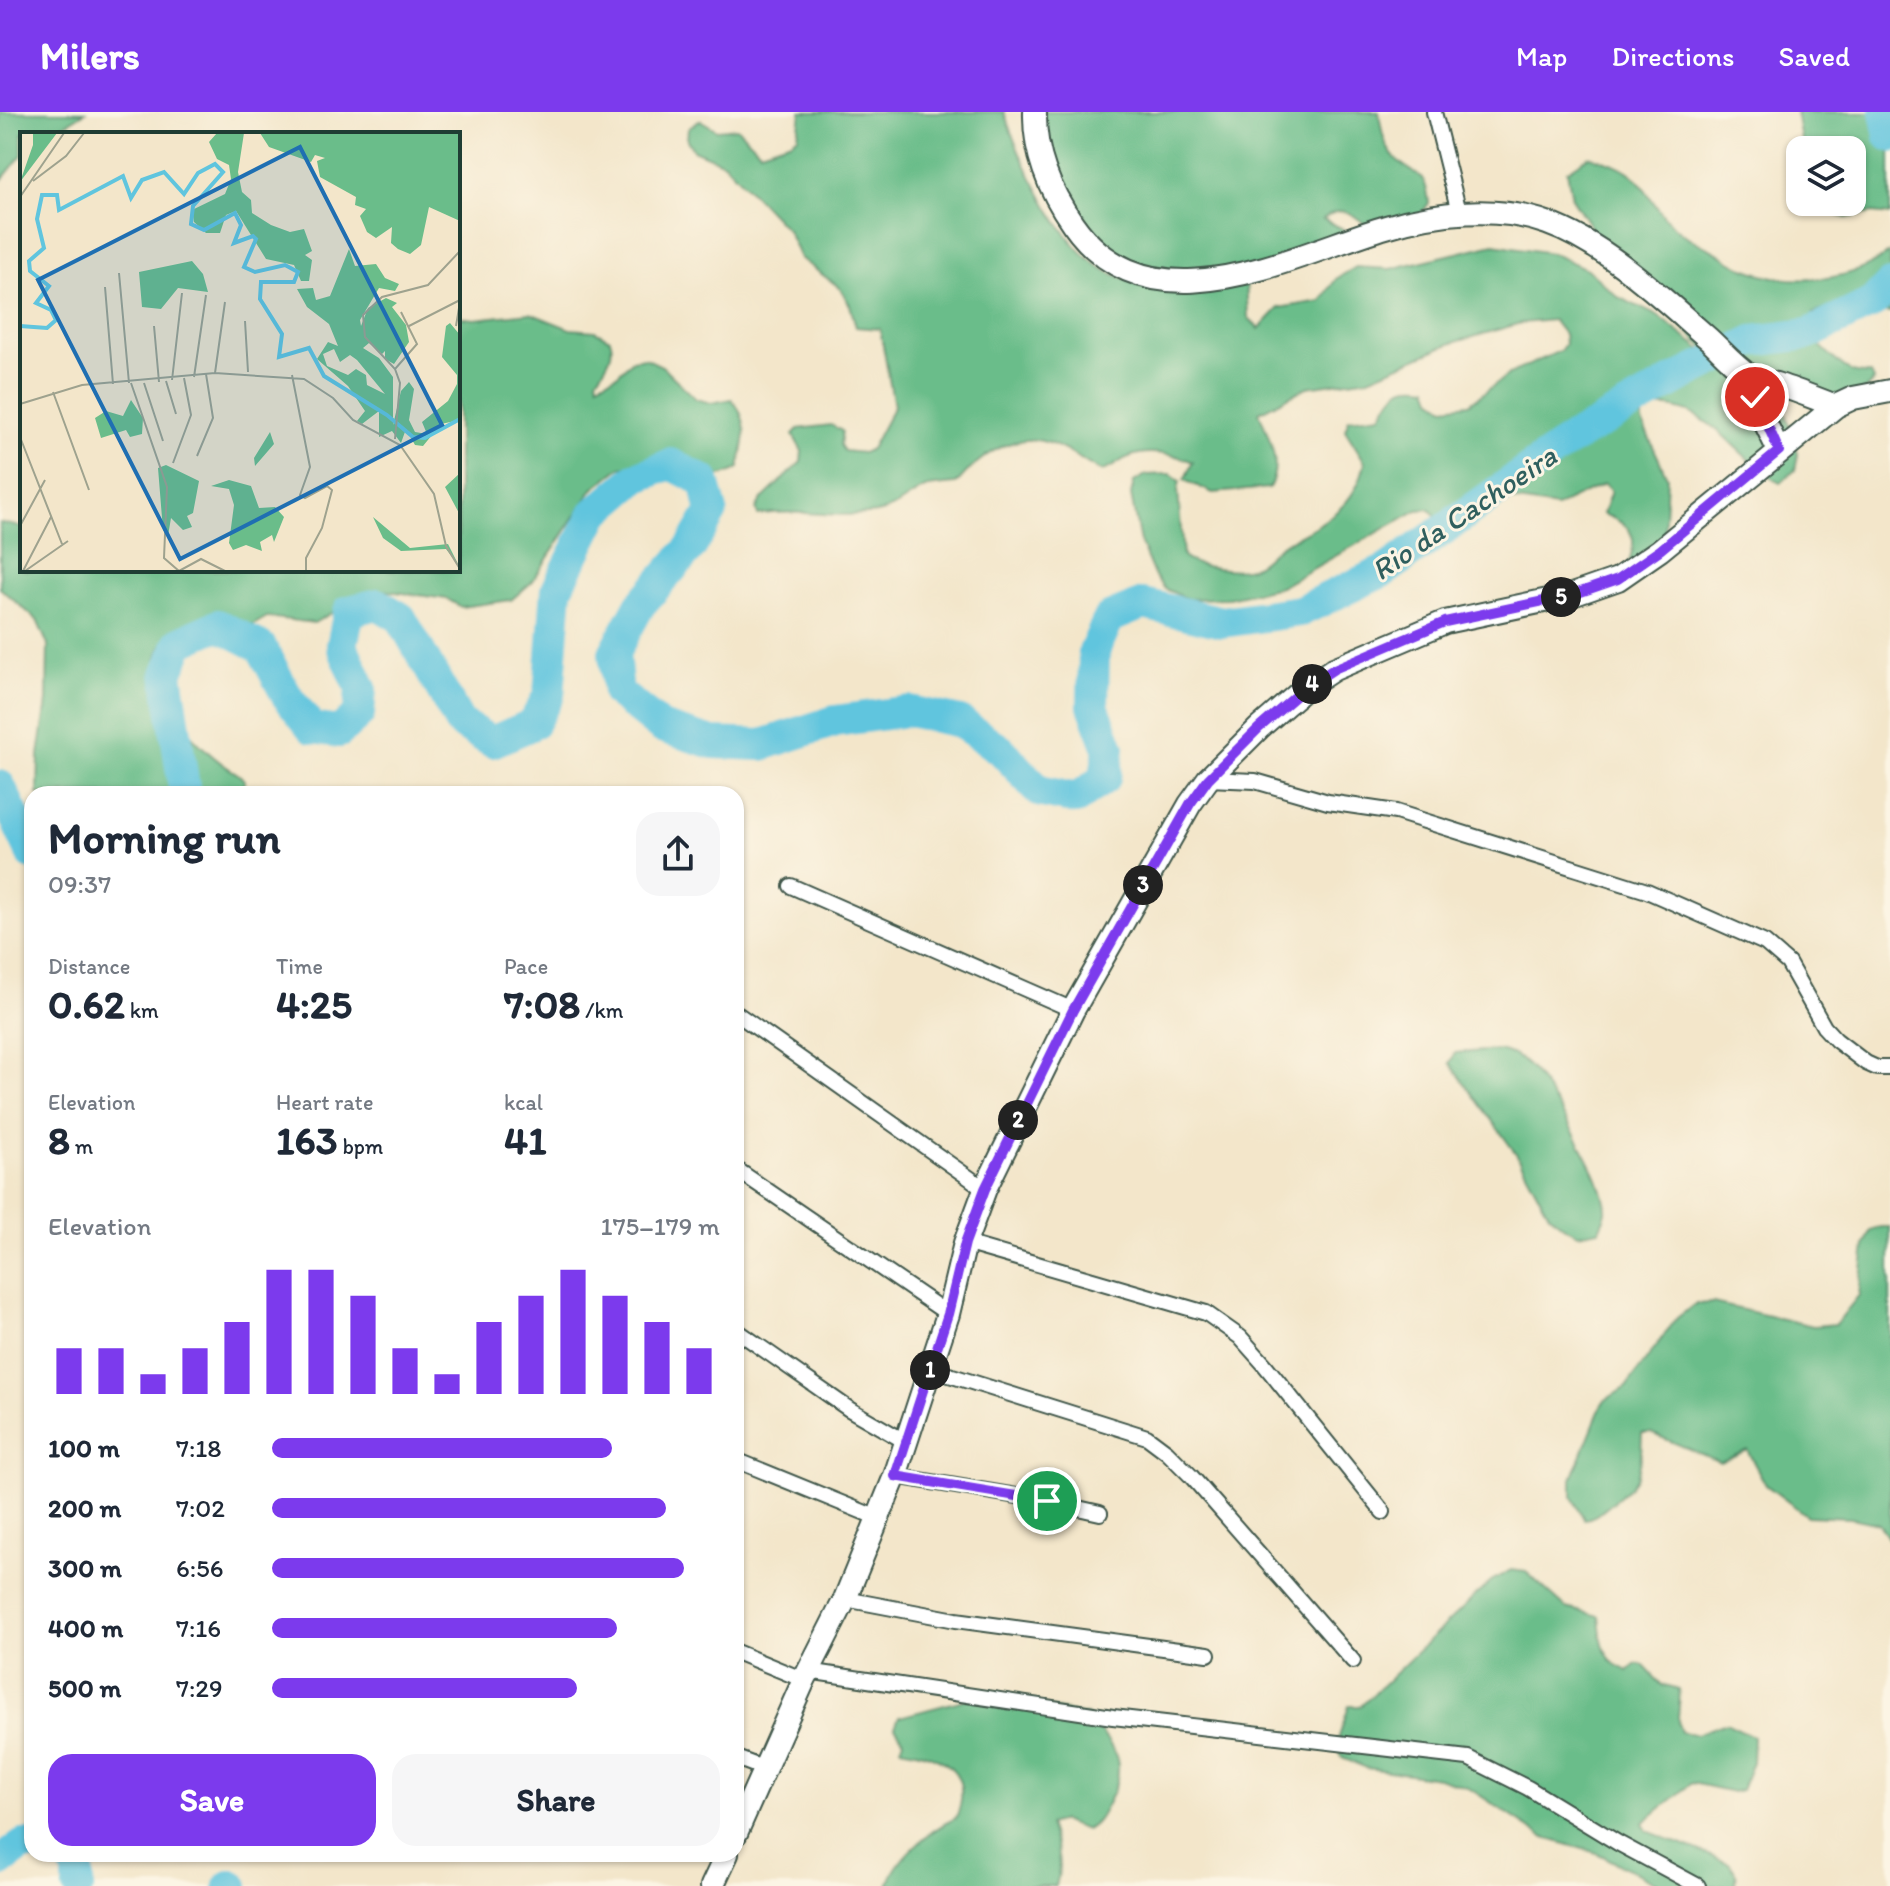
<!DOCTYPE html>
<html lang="en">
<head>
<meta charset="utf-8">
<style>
  :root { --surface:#fff; --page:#f6f6f7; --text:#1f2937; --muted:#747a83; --accent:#7c3aed }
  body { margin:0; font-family:Itim,sans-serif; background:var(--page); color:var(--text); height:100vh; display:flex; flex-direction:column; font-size:30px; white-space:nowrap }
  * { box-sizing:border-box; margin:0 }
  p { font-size:26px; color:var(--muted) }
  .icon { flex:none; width:44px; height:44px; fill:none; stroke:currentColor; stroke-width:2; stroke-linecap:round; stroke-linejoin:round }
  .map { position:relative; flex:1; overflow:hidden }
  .sheet { position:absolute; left:24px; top:674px; width:720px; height:1076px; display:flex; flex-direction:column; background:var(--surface); border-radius:24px; box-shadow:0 2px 6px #0004 }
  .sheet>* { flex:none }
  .tools { position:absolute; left:1786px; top:24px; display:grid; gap:16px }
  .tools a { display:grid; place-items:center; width:80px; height:80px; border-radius:16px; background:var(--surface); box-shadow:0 2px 6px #0004; font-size:40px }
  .pin { position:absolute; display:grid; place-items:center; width:68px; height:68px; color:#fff; margin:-34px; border:4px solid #fff; border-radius:50%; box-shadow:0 2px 8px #0007 }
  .km { position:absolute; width:40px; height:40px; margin:-20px; border-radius:50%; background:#222; color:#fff; font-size:22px; line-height:40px; text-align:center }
  .round { display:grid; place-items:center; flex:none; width:84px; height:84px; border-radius:24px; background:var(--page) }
  .head { display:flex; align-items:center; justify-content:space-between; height:136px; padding:0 24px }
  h1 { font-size:44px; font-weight:700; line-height:60px }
  .metrics { display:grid; grid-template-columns:repeat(3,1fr); gap:12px; height:136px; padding:8px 24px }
  .metrics div { display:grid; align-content:center }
  .metrics b { font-size:40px; font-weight:700 }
  .metrics small { font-size:22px; font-weight:400 }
  .metrics p { font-size:22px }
  .chart { height:224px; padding:16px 24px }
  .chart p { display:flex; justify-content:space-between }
  .chart svg { width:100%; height:144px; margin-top:8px; stroke:var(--accent); stroke-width:6 }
  .action { display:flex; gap:16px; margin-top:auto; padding:16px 24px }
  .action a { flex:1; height:92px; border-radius:24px; background:var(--accent); color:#fff; font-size:32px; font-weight:700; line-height:92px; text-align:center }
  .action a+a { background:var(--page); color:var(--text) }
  ul { padding:0 24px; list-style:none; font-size:26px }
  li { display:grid; grid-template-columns:128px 96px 1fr; align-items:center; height:60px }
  li i { height:20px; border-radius:10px; background:var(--accent) }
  header { display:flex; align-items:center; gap:48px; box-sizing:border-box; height:112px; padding:0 40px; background:var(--accent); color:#fff }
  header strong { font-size:38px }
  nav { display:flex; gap:44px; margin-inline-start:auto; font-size:28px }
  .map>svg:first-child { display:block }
</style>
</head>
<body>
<header>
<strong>Milers</strong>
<nav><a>Map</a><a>Directions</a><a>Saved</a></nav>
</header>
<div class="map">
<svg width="1890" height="1774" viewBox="0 0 1890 1774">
  <rect width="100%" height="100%" fill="#fcf5e5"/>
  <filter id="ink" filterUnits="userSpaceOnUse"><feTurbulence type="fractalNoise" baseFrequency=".0125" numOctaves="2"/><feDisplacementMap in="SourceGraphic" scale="16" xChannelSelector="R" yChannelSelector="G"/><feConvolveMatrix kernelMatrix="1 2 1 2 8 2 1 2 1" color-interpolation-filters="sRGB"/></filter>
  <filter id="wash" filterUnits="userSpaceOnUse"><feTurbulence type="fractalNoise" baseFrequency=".006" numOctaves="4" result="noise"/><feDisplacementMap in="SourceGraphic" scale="32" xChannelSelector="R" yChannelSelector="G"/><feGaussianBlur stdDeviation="1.8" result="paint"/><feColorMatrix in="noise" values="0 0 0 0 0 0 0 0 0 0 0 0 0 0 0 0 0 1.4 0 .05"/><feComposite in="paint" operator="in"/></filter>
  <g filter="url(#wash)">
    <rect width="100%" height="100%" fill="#f3e6ca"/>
    <path fill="#6abd8a" stroke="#447d5f" stroke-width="2" d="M0,0H85L50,22H22V43L0,70Z
      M801,0H1004C1018,44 1060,131 1100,155C1115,165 1135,170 1151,177L1149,172L1094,138L1054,78L1040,0H1379C1381,16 1384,36 1396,47C1417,67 1425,56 1429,91L1418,106L1375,120C1356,106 1345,89 1323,107L1343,117L1345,126L1246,167L1248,205L1259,217L1279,196L1321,189L1336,167L1356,155L1390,157L1494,132L1551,141L1587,157L1618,185L1658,204L1725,256L1594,128L1590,114L1572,86L1567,59L1589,44C1607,49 1625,54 1638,68C1650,82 1657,99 1671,112C1682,123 1698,131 1712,138C1723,144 1733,152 1744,156C1789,175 1852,171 1890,140V201L1840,193L1814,201L1811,209L1822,232L1815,230C1837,245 1841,264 1871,262L1874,268C1846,302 1819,288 1780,281L1798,342L1795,358L1781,371C1732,346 1708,282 1642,297V310L1667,365L1664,428L1623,464C1639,431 1639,415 1603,402L1611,379L1604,372L1556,395L1511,388L1439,407L1429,397L1418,398L1280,475L1228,486L1188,487L1165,477L1154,463L1140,430L1131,383L1134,370L1146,363L1171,362L1180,369L1178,378L1183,445C1195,455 1241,462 1255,454C1266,449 1274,436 1285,431C1323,411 1356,396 1365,350L1345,318L1349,307L1381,303C1396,279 1398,270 1428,275L1432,286L1445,295L1469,292L1509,262L1560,239L1565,232L1564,222L1553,208L1521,211L1449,232L1369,266L1307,275L1259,300C1268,325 1283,351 1269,376L1213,381L1184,368L1193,350C1175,342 1147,337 1129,345C1117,349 1112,358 1100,359C1084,350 1067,337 1049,331C1013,318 978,346 956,372C947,373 934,373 925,376C908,384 896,398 876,401C836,407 797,396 758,403L756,398L760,389L801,350L802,339L793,323L798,317L831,313L842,319L840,333L844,339L863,341L871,337L894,294L880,217L856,215L850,193L839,175L800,146L787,118L724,51L693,38L687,28L688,17L700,8L717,18L737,16L760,39L792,29L798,24Z
      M1796,0H1882L1890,18V103L1872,101L1846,106L1820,97L1817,90H1852V38H1803Z
      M530,201L570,217L595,219L610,227C616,242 605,255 597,267L598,272L617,263L632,248L645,246L662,254L696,287L711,291L732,287C751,312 745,327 739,356C710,376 666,359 632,354L621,355L593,377L532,470L511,488L461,495L447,487L381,478L354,488L314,511L267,505L243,519C235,518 226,514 218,514C204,513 174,518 166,528C131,568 195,633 227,655C235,661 240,661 245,670L242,682H38L39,643L47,590L48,533L37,508L0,476V411L22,415V458H458V205L475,207Z
      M1499,938C1510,941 1517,944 1526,952C1547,971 1609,1073 1606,1100C1605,1106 1601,1112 1599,1118L1578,1122L1563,1114L1549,1102L1517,1043L1450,951L1455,941Z
      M1881,1115H1890V1429L1879,1412L1851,1406L1807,1404L1766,1373L1747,1338L1720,1350L1651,1321H1642C1640,1361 1643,1367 1611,1392C1602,1399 1595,1406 1584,1407L1572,1385V1367L1601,1294L1604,1289L1626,1275L1677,1206L1695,1192L1713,1191L1813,1214L1836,1212L1859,1183L1865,1133L1871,1119Z
      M1511,1458L1526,1460L1566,1496L1599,1504C1601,1529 1602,1549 1628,1559L1636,1552L1643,1553L1662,1573L1679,1578C1682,1592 1674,1607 1681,1620L1696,1622L1726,1611L1753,1624L1752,1650L1741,1678L1733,1680L1692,1671L1643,1711L1647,1719L1729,1751L1737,1762L1735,1774H1662L1597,1741L1545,1726L1467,1675L1438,1666L1367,1656L1342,1646L1337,1631L1349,1594H1361L1491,1469Z
      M971,1586L986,1588L1006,1598L1028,1591L1088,1604C1112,1635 1130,1648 1109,1688C1102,1701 1099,1711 1086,1718L1061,1709L1049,1713C1056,1734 1063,1752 1056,1774H888C896,1745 930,1718 956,1706C975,1658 942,1643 901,1636L904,1628L895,1615L899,1605Z"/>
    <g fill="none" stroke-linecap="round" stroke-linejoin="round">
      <path stroke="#60c5de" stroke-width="32" d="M1885,0L1890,24
        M0,674L32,742
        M185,682L167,562L180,530L218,513L261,535L287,584L312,616L339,620L359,602L361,576L342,534L349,499L378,492L401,506L460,611L492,630L533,612L549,583L557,477L595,401L636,366L671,352L704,369L712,399L691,435L640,493L614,541L618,581L661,615L713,631L762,633L835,609L909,599L960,610L1002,639L1039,679L1076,687L1105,666L1109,636L1093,594L1094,540L1109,506L1143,492L1222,510L1300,499L1386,458L1572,327L1683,264L1753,229L1809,222L1874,190L1890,173
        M68,1742L78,1759V1774
        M0,1750L23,1733H32
        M230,1774H233"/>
    </g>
  </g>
  <g filter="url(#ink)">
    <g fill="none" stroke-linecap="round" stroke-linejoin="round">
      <g stroke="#3f564a" stroke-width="18">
        <path id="street" d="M1434,0L1459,100
          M1208,667L1255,669L1328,690L1396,700L1647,779L1765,831L1788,851L1824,915L1836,928L1866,951L1877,956H1890
          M791,774L1073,898
          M736,901L985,1077
          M736,1057L948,1202
          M965,1131L1206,1201L1240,1225L1264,1252L1383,1400
          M736,1218L849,1297L906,1330
          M930,1257L1147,1325L1167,1340L1191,1364L1353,1549
          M736,1348L878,1406
          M895,1364L1047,1389L1100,1401
          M845,1487L956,1508L1208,1542
          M736,1540L804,1568
          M808,1559L1113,1605L1468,1646L1528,1676L1618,1731L1698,1774
          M736,1646L765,1657"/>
      </g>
      <g stroke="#3f564a" stroke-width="26">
        <path id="secondary" d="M1035,0C1034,42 1049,78 1073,112C1150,222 1289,144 1386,115C1436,100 1497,93 1547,111C1606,132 1663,187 1709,227C1722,239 1735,254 1750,264C1757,269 1770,270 1779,273C1798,279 1817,287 1836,294
          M1751,265L1762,304L1779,339
          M736,1721L804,1568L845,1487L895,1364L948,1202L965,1131L985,1077L1073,898L1190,692L1208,667L1259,616L1305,576L1334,557L1445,510L1572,483L1618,467L1660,438L1836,294L1853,286L1890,279
          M712,1774L727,1742"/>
      </g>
      <use href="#street" stroke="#fff" stroke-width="14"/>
      <use href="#secondary" stroke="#fff" stroke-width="22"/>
    </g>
  </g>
  <g fill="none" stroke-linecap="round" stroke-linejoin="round" filter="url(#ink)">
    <g stroke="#fff" stroke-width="16">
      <path id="route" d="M1047,1389L895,1364L948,1202L965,1131L985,1077L1073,898L1190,692L1208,667L1259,616L1305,576L1334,557L1445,510L1572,483L1618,467L1660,438L1779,339L1755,285"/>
    </g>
    <use href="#route" stroke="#7c3aed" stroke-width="10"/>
  </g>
  <g text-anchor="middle" stroke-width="6" stroke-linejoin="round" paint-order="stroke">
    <g font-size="30" font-style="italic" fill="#2f5f5e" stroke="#fcf5e5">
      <text transform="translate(1464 401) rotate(-34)" y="10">Rio da Cachoeira</text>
    </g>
  </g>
  <g transform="translate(20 20)">
    <rect width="440" height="440" fill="#f3e6ca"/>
    <path d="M13,1H37L0,50L13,13ZM197,1H224L218,40L222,60L231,68L232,81L251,93L270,100L284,97L292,119L285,123L292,128L289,149H281L274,133L246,127L216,79L206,83L200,101H186L174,90L172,78L205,62L211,47L209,33L197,27L189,10ZM240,1H440V89L409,75L401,113L390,122L378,117L371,111L372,95L356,106L347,100L340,84L346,77L335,73L336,65L300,45L297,29L305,26L295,23L291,30L249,15ZM329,117L335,134L356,132L365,146L379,152L375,159L359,156L340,188L341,194L348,176L366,166L377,171L372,175L386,193L389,210L374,232L365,227V219L362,222L349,211L343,216L359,226L373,245V293L381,259L389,250L394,257L389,288L395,300L407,302L402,290L428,269L437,252V243L422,225L426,194L430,191L440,203V288L421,292L403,314L395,313L386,297L381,311L372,299L359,305V279L342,292L337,289L345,279L328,254L297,227L308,210L318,214L309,192L287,175L277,157L293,156L296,168L310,164ZM314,217L320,230L330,223L337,228L365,262L347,253L346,243L336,237L328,243L307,234L303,222ZM172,129L183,142L188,160L158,156L141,177L122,175L119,140ZM111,268L123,286L122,302L110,305L106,298L81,306L75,286L86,279L103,284ZM250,300L254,312L235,334L234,326ZM146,333L179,349L173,381L167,384L172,395L163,398L151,386L148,404L143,398L138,336ZM440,341V383L425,355ZM209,348L231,354L239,376L255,375L264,385L254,410L252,403L240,410L242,419L226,413L213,418L209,411L214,373L209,357L191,354ZM353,385L390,416L428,412L439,434L426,417L381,419L363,406Z" fill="#6abd8a" fill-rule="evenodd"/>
    <path fill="none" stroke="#60c5de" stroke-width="4" d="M0,194L27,196L36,188L31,178L16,171L29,154L10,139L9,129L24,116L17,87L22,63H37L39,78L103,44L111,66L122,48L144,40L164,62L178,41L195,32L203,40L173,74L171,92L184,98L215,81L221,93L214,111L233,104L236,107L224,135L235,140L265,133L278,140L274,150H241L240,167L262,202L259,225L289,216L304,244L367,283L393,305L405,306L440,287"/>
    <path fill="none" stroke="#9ea28e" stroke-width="2" d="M13,49L46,24L64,1M0,65L44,1M99,141L109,251M85,155L93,252M225,189L228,240M134,194L139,250M389,194L440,168M436,194L440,170M375,237L397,212L381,180M195,241L205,170M272,243L290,335L280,363L285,366L307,354L312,358L302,396L286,426V439M174,245L186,163M152,248L162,161M146,249L156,282M111,251L147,355L144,426L159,439L181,427L205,439M124,251L143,309M33,260L69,358M0,272L62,253L195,241L284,247L313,266L333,288L380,313L414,362L426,414L440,437M0,305L42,412M375,307L380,251L375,237L345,205L343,183L362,165L408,153L440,119M177,324L193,286L186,242M153,331L171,283L164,246M0,394L25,348M3,439L31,385M5,439L48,409"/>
    <path fill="#1f6fb2" fill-opacity="0.15" stroke="#1f6fb2" stroke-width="4" d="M280,15L422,293L160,427L18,148Z"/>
    <rect width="440" height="440" fill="none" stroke="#1f3d34" stroke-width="4"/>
  </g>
</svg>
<div class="tools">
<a><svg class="icon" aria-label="layers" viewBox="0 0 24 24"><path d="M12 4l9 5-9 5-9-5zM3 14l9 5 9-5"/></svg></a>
</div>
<div class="pin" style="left:1047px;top:1389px;background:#1e9e55"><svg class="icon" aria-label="arrive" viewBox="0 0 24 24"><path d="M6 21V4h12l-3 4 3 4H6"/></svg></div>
<div class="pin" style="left:1755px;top:285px;background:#d93025"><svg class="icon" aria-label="check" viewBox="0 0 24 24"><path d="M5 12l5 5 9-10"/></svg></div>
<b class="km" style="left:930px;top:1258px">1</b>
<b class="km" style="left:1018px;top:1008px">2</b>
<b class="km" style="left:1143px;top:773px">3</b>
<b class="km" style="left:1312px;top:572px">4</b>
<b class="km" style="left:1561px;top:485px">5</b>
<section class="sheet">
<div class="head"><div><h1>Morning run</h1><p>09:37</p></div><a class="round"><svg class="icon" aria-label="share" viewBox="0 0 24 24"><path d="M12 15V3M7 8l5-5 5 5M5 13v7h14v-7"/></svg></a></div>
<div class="metrics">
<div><p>Distance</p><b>0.62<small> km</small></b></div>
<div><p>Time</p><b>4:25</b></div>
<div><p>Pace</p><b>7:08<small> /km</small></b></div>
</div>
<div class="metrics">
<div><p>Elevation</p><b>8<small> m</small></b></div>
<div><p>Heart rate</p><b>163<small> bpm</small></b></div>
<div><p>kcal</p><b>41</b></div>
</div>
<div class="chart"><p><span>Elevation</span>175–179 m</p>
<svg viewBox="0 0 160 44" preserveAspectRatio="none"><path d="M5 44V30M15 44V30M25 44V38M35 44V30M45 44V22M55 44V6M65 44V6M75 44V14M85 44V30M95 44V38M105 44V22M115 44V14M125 44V6M135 44V14M145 44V22M155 44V30"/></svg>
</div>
<ul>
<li><b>100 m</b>7:18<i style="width:76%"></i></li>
<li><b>200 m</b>7:02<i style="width:88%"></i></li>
<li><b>300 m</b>6:56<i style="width:92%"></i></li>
<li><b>400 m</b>7:16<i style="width:77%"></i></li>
<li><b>500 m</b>7:29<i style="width:68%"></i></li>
</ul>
<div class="action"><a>Save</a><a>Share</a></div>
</section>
</div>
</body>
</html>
